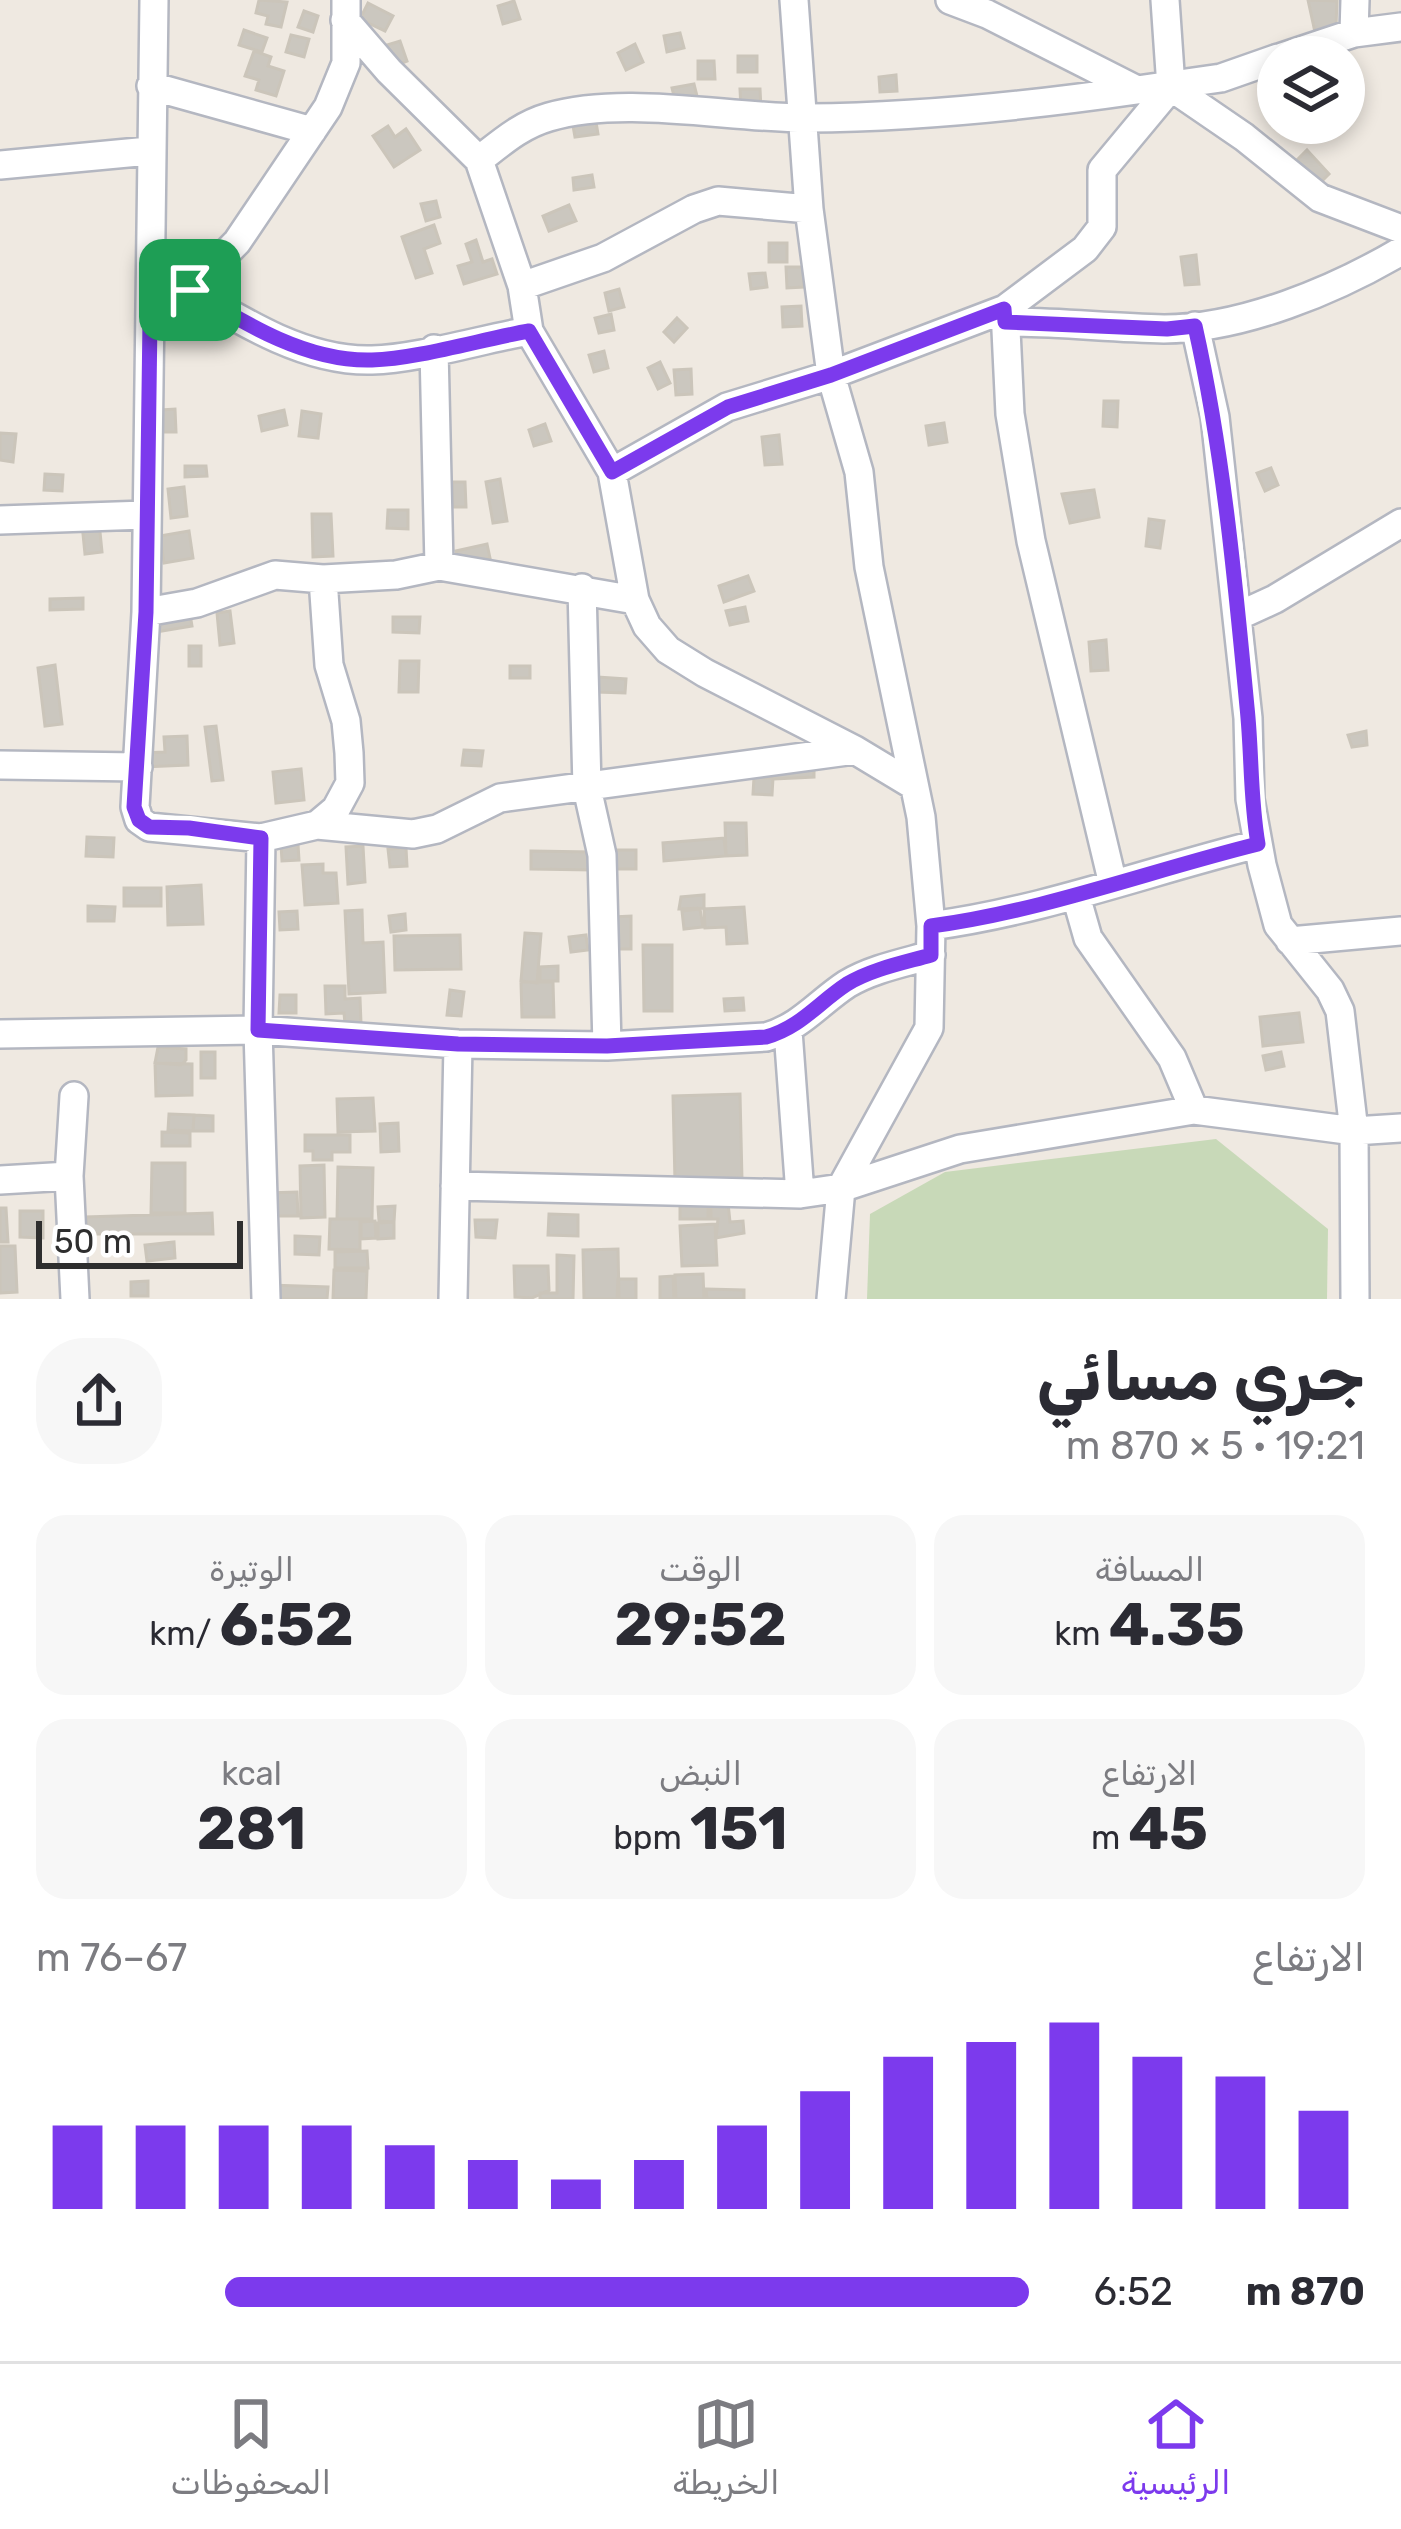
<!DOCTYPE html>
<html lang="ar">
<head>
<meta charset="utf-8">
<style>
  :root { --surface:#fff; --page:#f7f7f7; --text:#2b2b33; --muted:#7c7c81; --line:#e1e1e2; --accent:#7c3aed }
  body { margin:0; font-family:Rubik,"Noto Naskh Arabic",sans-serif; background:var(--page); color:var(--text); direction:rtl; height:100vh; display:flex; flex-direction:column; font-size:45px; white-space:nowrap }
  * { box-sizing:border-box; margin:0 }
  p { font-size:39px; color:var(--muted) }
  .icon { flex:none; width:66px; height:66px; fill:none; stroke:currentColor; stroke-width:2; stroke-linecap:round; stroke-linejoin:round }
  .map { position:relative; height:1299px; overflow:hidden; direction:ltr }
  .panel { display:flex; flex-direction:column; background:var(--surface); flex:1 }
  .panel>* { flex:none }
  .fabs { position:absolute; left:1257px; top:36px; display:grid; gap:24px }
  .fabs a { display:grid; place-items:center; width:108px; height:108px; border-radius:50%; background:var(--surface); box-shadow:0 6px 18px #0003; font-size:60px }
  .scale { position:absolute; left:36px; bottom:30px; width:207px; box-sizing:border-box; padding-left:12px; border:6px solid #2e2e2e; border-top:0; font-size:33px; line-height:42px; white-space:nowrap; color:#2e2e2e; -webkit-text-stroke:9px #fff; paint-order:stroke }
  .pin { position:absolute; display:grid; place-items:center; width:102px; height:102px; color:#fff; margin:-51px; border-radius:24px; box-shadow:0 6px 18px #0006 }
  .round { display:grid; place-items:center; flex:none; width:126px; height:126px; border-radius:48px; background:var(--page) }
  .summary { display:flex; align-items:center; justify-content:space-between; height:204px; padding:0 36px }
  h1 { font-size:66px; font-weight:700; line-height:90px }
  .stats { display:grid; grid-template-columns:repeat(3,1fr); gap:18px; height:204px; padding:12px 36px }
  .stats div { display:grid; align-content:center; border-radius:30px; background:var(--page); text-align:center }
  .stats b { font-size:60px; font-weight:700 }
  .stats small { font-size:33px; font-weight:400 }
  .stats p { font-size:33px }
  .chart { height:336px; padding:24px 36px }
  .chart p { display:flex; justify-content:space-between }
  .chart svg { width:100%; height:216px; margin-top:12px; stroke:var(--accent); stroke-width:6 }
  ul { padding:0 36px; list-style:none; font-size:39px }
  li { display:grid; grid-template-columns:192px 144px 1fr; align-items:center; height:90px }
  li i { height:30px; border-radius:15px; background:var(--accent) }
  .dock { display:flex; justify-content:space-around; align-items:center; height:168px; border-top:3px solid var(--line); background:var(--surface); font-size:33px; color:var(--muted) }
  .dock a { display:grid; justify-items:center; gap:6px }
  .dock .selected { color:var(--accent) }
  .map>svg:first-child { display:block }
</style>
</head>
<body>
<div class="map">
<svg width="1401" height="1299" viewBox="0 0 1401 1299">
  <rect width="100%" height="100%" fill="#efe9e1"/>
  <path fill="#c8d9b8" d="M1216,1139L1328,1229L1327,1299H867L870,1214L945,1172Z"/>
  <path fill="#cbc7bf" stroke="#cbc5ba" stroke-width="3" d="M259,0L287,2L281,27L266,24L268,16L256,13Z
    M1308,0L1337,1L1336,26L1315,32Z
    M514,1L520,19L503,24L498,6Z
    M368,3L393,16L385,31L360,19Z
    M304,11L318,16L313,32L298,27Z
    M244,30L267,38L262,52L239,45Z
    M680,33L684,48L667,52L664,36Z
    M291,35L309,39L304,57L286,52Z
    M400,41L407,61L394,66L387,45Z
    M635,44L643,62L626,70L618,53Z
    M254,51L271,57L268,66L284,71L276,96L256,90L259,80L245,76Z
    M738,56H757V72H738Z
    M698,61H714L715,79H698Z
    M896,75L897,91L880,92L879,77Z
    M694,84L698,100L676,104L672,88Z
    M740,89H760L761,108L741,109Z
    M595,116L598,134L575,137L572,120Z
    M388,126L395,137L406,129L420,150L394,167L373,136Z
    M1307,150L1329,174L1317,186L1294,163Z
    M592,175L594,187L574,190L573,178Z
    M436,201L440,217L426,221L421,204Z
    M569,205L576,221L549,231L543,216Z
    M434,225L440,243L424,249L432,273L416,278L402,237Z
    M476,240L483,262L492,259L497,274L464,284L458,266L472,262L466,244Z
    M769,243H787V262H769Z
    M1196,255L1199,284L1185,285L1181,257Z
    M786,267H803L804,287L787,288Z
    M765,273L767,287L751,289L749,274Z
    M619,289L624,307L609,311L605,293Z
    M801,306L802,326L783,327L782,307Z
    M611,314L614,330L599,333L595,318Z
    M677,318L687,328L674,342L664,332Z
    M604,351L608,368L594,372L589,355Z
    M660,362L670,383L658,389L648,368Z
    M691,369L692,394L676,395L674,370Z
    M1104,401H1118L1117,427L1103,426Z
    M175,409L176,432H162L161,410Z
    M284,410L287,425L262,431L259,416Z
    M302,411L321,414L318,438L299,436Z
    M944,423L947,442L929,445L926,426Z
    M545,424L551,441L534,446L529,430Z
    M0,433L16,434L13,462L0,460Z
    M779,435L782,464L765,465L762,437Z
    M185,466H206L207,476L185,477Z
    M1271,468L1278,485L1265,491L1257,473Z
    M45,474L63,475L62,491L44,490Z
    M500,479L507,521L493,523L486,482Z
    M452,482H465L466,507H453Z
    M184,487L187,516L171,518L168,489Z
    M1094,490L1099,517L1070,523L1062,494Z
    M388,510H408V529L387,528Z
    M312,514H331L333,556L313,557Z
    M1149,519L1164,521L1160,548L1146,546Z
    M99,522L102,552L85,554L82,524Z
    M189,531L193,558L164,563L160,536Z
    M487,544L490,558L459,565L456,551Z
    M748,576L754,591L724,602L719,586Z
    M83,598V609L50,610V599Z
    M745,607L748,621L730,625L726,611Z
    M189,608L192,626L150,633L147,615Z
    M230,611L234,643L220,645L217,613Z
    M393,617H420L419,633L393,632Z
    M1106,640L1108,670L1091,671L1089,642Z
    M189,646H201V666H189Z
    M400,661H419L418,692H399Z
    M55,665L62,724L45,726L38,668Z
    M510,666H530V678H510Z
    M597,677L626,679L625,693L597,692Z
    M216,726L223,780L212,781L205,727Z
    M1366,731L1367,745L1352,747L1348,735Z
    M187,736L188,765L120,768L119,754L165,752L164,737Z
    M464,750L483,751L481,766L462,765Z
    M814,762V777L775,779L774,763Z
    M301,769L304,800L276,803L273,772Z
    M754,777L773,778L772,795L753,794Z
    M725,823H746L747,855L726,856Z
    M87,837L114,838L113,857L86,856Z
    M724,838L726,856L664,861L663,843Z
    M298,844L299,860L282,861L281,845Z
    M363,846L365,882L348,884L346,847Z
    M406,848L407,866L390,867L388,849Z
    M615,850H636V869H615Z
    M531,851L592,852V870L531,869Z
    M323,864V873H336L338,903L305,905L302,865Z
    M201,885L203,924L168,925L167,887Z
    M124,888H161V906H124Z
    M704,895V908L679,909L681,897Z
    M88,906L115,907L114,921H88Z
    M744,907L747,943L727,944L726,927L705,928L704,909Z
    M700,909L703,927L684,929L682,911Z
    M362,910L363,943L383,942L385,992L349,994L345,911Z
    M297,911L298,929L280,930L279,912Z
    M405,914L406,930L391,932L389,916Z
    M631,916V949H614L613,917Z
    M525,933L541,934L537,983L521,981Z
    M460,935L461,969L395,970L394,936Z
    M586,935L588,950L571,952L569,937Z
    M643,945H672V1011H644Z
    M558,966V981H540V967Z
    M521,982H553L554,1017H522Z
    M325,986H345V999L360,998L361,1023L345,1024L344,1013L326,1014Z
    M450,990L464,992L461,1016L447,1015Z
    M280,995H296V1013H279Z
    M743,998L744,1010L725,1011L724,999Z
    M1299,1013L1303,1042L1263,1046L1260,1017Z
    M158,1047L186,1049V1060L181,1065L155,1063Z
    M201,1052H215V1078H201Z
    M1281,1052L1284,1066L1266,1070L1263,1056Z
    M155,1063L192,1064V1095L156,1096Z
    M740,1094L742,1180L675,1182L673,1096Z
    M373,1098L375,1131L338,1132L337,1099Z
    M169,1114L194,1115L193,1131L168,1130Z
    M194,1115L213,1116V1131H193Z
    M398,1123L399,1151L381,1152L380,1124Z
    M162,1132L190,1133V1146H162Z
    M305,1135H350V1152H332V1160H313V1151H305Z
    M152,1163H185V1213H151Z
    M324,1165L325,1217L301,1218L300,1166Z
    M338,1167L373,1168L372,1219H337Z
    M297,1192L298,1216H267L266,1193Z
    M708,1202V1219H680V1203Z
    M728,1203L730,1222L743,1221L744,1233L716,1238L718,1219H711V1204Z
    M395,1206L394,1222L379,1221L378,1207Z
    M0,1208H6L8,1242H0Z
    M20,1211H43V1238L20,1237Z
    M212,1213L213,1234H87L86,1217Z
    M549,1214L578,1215V1236L548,1235Z
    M330,1219H360V1250L329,1249Z
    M475,1220H497L495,1238L476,1237Z
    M375,1221L376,1238L361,1239V1222Z
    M394,1222V1238L378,1239V1223Z
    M715,1224L717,1265L682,1266L680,1226Z
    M295,1236L320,1237L319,1255L295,1254Z
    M174,1242L175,1258L147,1261L145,1245Z
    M0,1246H15L17,1292L0,1293Z
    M618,1249L619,1299H584L583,1250Z
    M367,1251L368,1268H335V1252Z
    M557,1255L574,1256L573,1299H540V1293H557Z
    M514,1266H548L549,1290L532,1298L515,1297Z
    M334,1270L367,1271L366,1299H333Z
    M703,1274L704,1299H676L675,1275Z
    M673,1276L674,1299H660V1277Z
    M618,1279H636V1299H617Z
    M148,1281V1296H131V1282Z
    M269,1285L328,1287L327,1299H268Z
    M706,1289L744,1290V1299H707Z"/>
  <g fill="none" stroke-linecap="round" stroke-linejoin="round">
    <g stroke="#b4b7c1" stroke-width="32">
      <path id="minor" d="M154,0L146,612L135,807L139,820L149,827L261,838L317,825L336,809L350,783L349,753L346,721L329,665L323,579
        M794,0L809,209L831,375L859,472L869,567L921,817L931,926L929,1028L841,1188L831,1299
        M950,0L987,14L1137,90L1221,78L1278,58
        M345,20L389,71L479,160L522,286L529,331L612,472L635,600L647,626L668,650L705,673L855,750L913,785
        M1354,33L1355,0
        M1282,57L1354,33L1401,27
        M151,86L312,131
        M1171,87L1244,137L1320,198L1401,229
        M479,160C502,142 521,125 549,117C624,95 728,118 807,118C918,117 1027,106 1137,90
        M0,165L149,151
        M522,286L603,258L694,209L718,201L809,209
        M190,290C244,323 307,362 372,360C417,359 483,339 529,331
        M1005,309L1010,414L1031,541L1113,884
        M150,320L190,290L237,242L328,107L346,63V0
        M1005,322C1058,322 1111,328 1164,329C1242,329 1335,290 1401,251
        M1195,326L1215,417L1248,718L1250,799L1262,865L1278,925L1330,990L1340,1011L1354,1131L1355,1299
        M434,349L439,566
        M612,472L727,407L831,375L1005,309L1085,249L1102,227V170L1171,87L1165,0
        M0,520L145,515
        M582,588L587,788L602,855L607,1046
        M146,612L197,603L275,575L323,579L396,575L439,566L635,600
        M1238,616L1275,599L1401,523
        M0,765L138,767
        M317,825L413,834L437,829L500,798L855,750
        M261,838L258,1030L266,1299
        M1076,896L1088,938L1172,1058L1194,1110
        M931,926C1043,911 1149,871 1258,844
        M1290,941L1401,931
        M788,1031L800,1194
        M0,1034L258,1030L458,1044L607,1046L766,1037C801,1027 818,1003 847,984C872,969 903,963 931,955
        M74,1096L69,1176L75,1299
        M0,1180L69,1176
        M455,1186L800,1194L841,1188L960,1149L1194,1110L1354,1131L1401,1128
        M453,1299L458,1044"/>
    </g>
    <use href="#minor" stroke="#fff" stroke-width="27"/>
  </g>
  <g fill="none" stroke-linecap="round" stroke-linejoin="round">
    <g stroke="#fff" stroke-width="24">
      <path id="route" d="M190,290C244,323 306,362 372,360C417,359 483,339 529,331L612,472L728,407L831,375L1004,309L1005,322L1167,329L1195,326C1223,451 1235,579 1247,707C1252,754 1250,798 1258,844C1149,871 1043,911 931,926V955C903,963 872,969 847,984C818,1003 801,1027 766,1037L607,1046L458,1044L258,1030L261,838L189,828L149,827L139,820L134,807L146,612L150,320Z"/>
    </g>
    <use href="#route" stroke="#7c3aed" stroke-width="15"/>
  </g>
</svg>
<div class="fabs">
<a><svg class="icon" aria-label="layers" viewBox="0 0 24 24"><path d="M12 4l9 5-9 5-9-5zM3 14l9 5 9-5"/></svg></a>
</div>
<div class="scale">50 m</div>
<div class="pin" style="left:190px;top:290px;background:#1e9e55"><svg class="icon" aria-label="arrive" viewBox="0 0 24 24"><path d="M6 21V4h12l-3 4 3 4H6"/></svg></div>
</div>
<section class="panel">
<div class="summary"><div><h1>جري مسائي</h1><p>19:21 · 5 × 870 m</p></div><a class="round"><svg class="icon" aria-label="share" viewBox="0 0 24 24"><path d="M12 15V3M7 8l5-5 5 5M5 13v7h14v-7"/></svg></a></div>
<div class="stats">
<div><p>المسافة</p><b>4.35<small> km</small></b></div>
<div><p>الوقت</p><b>29:52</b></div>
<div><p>الوتيرة</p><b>6:52<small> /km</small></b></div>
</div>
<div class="stats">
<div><p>الارتفاع</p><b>45<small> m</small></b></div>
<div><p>النبض</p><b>151<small> bpm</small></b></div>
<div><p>kcal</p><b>281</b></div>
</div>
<div class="chart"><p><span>الارتفاع</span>67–76 m</p>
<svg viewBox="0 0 160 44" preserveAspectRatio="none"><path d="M5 44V27M15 44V27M25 44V27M35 44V27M45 44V31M55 44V34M65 44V38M75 44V34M85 44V27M95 44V20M105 44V13M115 44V10M125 44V6M135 44V13M145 44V17M155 44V24"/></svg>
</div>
<ul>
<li><b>870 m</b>6:52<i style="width:81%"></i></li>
</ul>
</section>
<nav class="dock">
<a class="selected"><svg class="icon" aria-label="home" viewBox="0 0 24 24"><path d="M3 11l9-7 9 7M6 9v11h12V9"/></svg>الرئيسية</a>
<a><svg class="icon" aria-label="map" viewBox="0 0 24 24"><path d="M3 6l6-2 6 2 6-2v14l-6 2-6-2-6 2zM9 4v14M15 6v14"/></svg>الخريطة</a>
<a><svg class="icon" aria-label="saved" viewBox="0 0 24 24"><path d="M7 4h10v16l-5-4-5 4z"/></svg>المحفوظات</a>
</nav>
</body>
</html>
